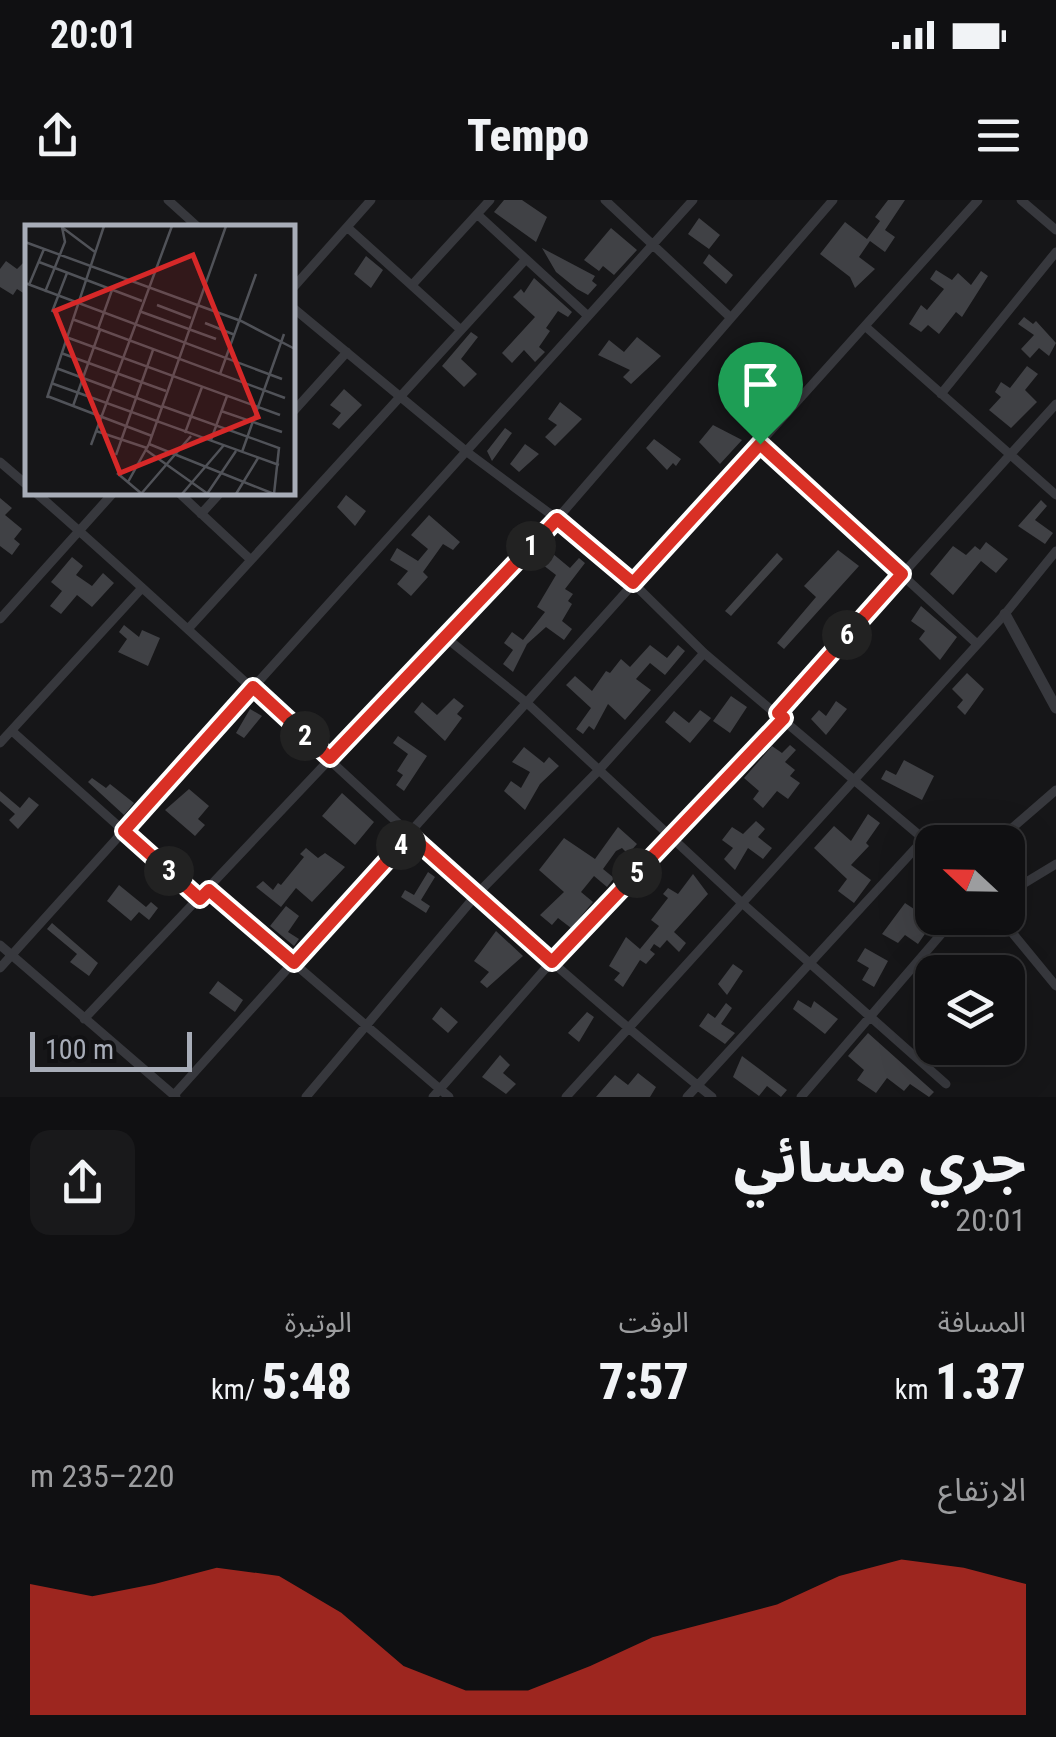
<!DOCTYPE html>
<html lang="ar">
<head>
<meta charset="utf-8">
<style>
  :root { --surface:#101012; --page:#19191b; --text:#f1f3f6; --muted:#9c9d9f; --line:#303032; --accent:#d93025 }
  body { margin:0; font-family:"Roboto Condensed","Noto Sans Arabic",sans-serif; background:var(--page); color:var(--text); direction:rtl; height:100vh; display:flex; flex-direction:column; font-size:38px; white-space:nowrap }
  * { box-sizing:border-box; margin:0 }
  p { font-size:32px; color:var(--muted) }
  .icon { flex:none; width:55px; height:55px; fill:none; stroke:currentColor; stroke-width:2; stroke-linecap:round; stroke-linejoin:round }
  .map { position:relative; height:897px; overflow:hidden; direction:ltr }
  .sheet { display:flex; flex-direction:column; background:var(--surface); flex:1 }
  .sheet>* { flex:none }
  .needle { width:65px; rotate:292deg }
  .fabs { position:absolute; left:915px; top:625px; display:grid; gap:20px }
  .fabs a { display:grid; place-items:center; width:110px; height:110px; border-radius:20px; background:var(--surface); box-shadow:0 10px 40px #0002,0 0 0 2px var(--line); font-size:50px }
  .scale { position:absolute; left:30px; bottom:25px; width:162px; box-sizing:border-box; padding-left:10px; border:5px solid #a8adb8; border-top:0; font-size:28px; line-height:35px; white-space:nowrap; color:#a8adb8; -webkit-text-stroke:8px #111113; paint-order:stroke }
  .pin { position:absolute; display:grid; place-items:center; width:85px; height:85px; color:#fff; margin:-102px -42px; border-radius:50% 50% 50% 0; rotate:-45deg; box-shadow:0 0 10px #0007 }
  .pin .icon { rotate:45deg }
  .km { position:absolute; width:50px; height:50px; margin:-25px; border-radius:50%; background:#222; color:#fff; font-size:28px; line-height:50px; text-align:center }
  .round { display:grid; place-items:center; flex:none; width:105px; height:105px; border-radius:20px; background:var(--page) }
  .head { display:flex; align-items:center; justify-content:space-between; height:170px; padding:0 30px }
  h1 { font-size:55px; font-weight:800; line-height:75px }
  .stats { display:grid; grid-template-columns:repeat(3,1fr); gap:15px; height:170px; padding:10px 30px }
  .stats div { display:grid; align-content:center }
  .stats b { font-size:50px; font-weight:800 }
  .stats small { font-size:28px; font-weight:400 }
  .stats p { font-size:28px }
  .chart { height:280px; padding:20px 30px }
  .chart p { display:flex; justify-content:space-between }
  .chart svg { width:100%; height:180px; margin-top:10px; fill:var(--accent); opacity:.7 }
  .status { display:flex; justify-content:space-between; align-items:center; height:70px; padding:0 50px; background:var(--surface); direction:ltr }
  .status svg { height:28px; fill:currentColor }
  header { display:flex; justify-content:space-between; align-items:center; height:130px; padding:0 30px; background:var(--surface); font-size:45px; font-weight:800 }
  .map>svg:first-child { display:block }
</style>
</head>
<body>
<div class="status"><b>20:01</b><svg viewBox="0 0 49 12"><path d="M0 12V9h3v3zM5 12V6h3v6zM10 12V3h3v9zM15 12V0h3v12zM26 1h20v11H26zM47 4h2v5h-2z"/></svg></div>
<header><svg class="icon" aria-label="menu" viewBox="0 0 24 24"><path d="M4 6h16M4 12h16M4 18h16"/></svg>Tempo<svg class="icon" aria-label="share" viewBox="0 0 24 24"><path d="M12 15V3M7 8l5-5 5 5M5 13v7h14v-7"/></svg></header>
<div class="map">
<svg width="1056" height="897" viewBox="0 0 1056 897">
  <rect width="100%" height="100%" fill="#161618"/>
  <path fill="#404145" d="M504,0H522L547,17L536,42L494,12Z
    M888,0H905L885,30L895,37L885,52L870,41L859,57L875,69L855,88L850,77L820,54L845,22L867,39L880,21L875,17Z
    M699,18L720,35L709,49L688,34Z
    M611,28L637,50L614,75L603,66L599,71L584,60Z
    M542,48L595,76L592,81L597,85L588,95L577,89L556,72Z
    M709,54L733,75L726,84L703,63Z
    M366,56L383,70L371,88L354,74Z
    M28,58V96L17,89L13,95L0,87V69L6,61L17,69Z
    M936,70L952,80L958,73L971,85L981,71L988,76L962,117L956,112L939,134L928,125L921,132L909,124L921,105L927,110L944,89L930,79Z
    M534,78L572,112L568,117L558,111L546,128L550,131L539,147L545,152L535,162L524,150L512,163L502,153L535,117L513,97L521,89L524,93Z
    M1024,117L1033,124L1036,121L1056,143L1049,156L1039,148L1030,158L1021,149L1034,135L1018,124Z
    M471,132L478,137L461,159L477,174L464,187L442,166Z
    M637,137L661,156L631,184L623,177L630,170L598,155L609,140L624,152Z
    M738,163L756,179L767,164L773,170L761,186L779,196L774,204L767,209L727,177Z
    M1027,166L1038,174L1025,190L1037,202L1011,228L989,210L1001,197L995,192L1001,182L1010,188Z
    M344,189L362,205L339,229L332,224L341,213L330,205Z
    M560,202L582,219L555,246L545,237L557,225L548,219Z
    M713,225L742,240L720,264L699,242Z
    M505,228L512,233L492,261L487,251Z
    M654,239L681,259L676,266L673,263L667,270L646,248Z
    M525,244L539,254L519,272L510,264Z
    M346,295L366,311L355,326L337,307Z
    M0,298L12,308L5,315L22,329L14,339L20,344L12,355L0,346Z
    M1041,300L1047,306L1035,320L1053,333L1045,344L1018,326Z
    M429,315L460,342L453,350L443,344L423,372L428,377L411,396L397,384L408,371L390,360L397,348L418,361L428,349L411,335Z
    M986,342L1008,359L996,373L981,361L953,395L930,374L953,346L966,355L975,346L980,350Z
    M838,350L859,366L784,449L777,443L816,397L804,386Z
    M552,353L570,368L579,358L585,363L565,389L573,394L568,401L572,404L562,421L572,429L564,440L546,427L527,444L513,472L503,464L513,450L504,443L512,432L523,440L545,412L537,407L556,375L543,365Z
    M777,353L783,359L731,416L725,411Z
    M72,357L83,366L76,375L92,386L103,373L114,383L92,407L77,395L61,414L50,406L62,391L51,382Z
    M921,406L957,437L940,460L919,439L925,431L911,421Z
    M124,425L139,437L142,430L160,438L148,466L118,452L127,439L119,432Z
    M650,445L667,458L678,445L685,451L665,475L650,463L636,479L651,490L625,520L608,504L594,530L589,526L583,534L576,529L591,508L566,485L575,476L592,491L606,471L610,473L621,459L630,467Z
    M967,473L984,489L965,515L957,507L963,500L952,489Z
    M731,496L747,507L730,533L713,521Z
    M454,498L464,506L457,514L462,518L445,541L414,512L422,502L437,515Z
    M836,501L847,509L826,535L811,519L819,510L826,516Z
    M250,509L262,516L244,538L236,533Z
    M700,510L711,518L690,543L665,522L674,511L689,523Z
    M398,536L427,556L404,591L396,585L403,575L397,571L408,554L393,543Z
    M790,545L796,550L785,562L795,570L790,576L800,583L788,599L777,591L763,608L753,599L759,591L744,578L772,546L782,553Z
    M524,547L544,563L549,557L559,566L540,584L525,610L504,591L511,581L521,588L530,572L512,562Z
    M904,560L934,576L922,600L881,579L886,570L896,575Z
    M92,578L106,588L110,584L134,603L124,615L88,582Z
    M189,589L209,606L198,619L205,625L195,636L165,610Z
    M0,591L20,608L29,597L39,605L18,629L9,620L15,614L0,601Z
    M342,593L374,622L355,645L322,616Z
    M868,614L880,623L866,643L869,646L851,665L871,680L854,703L838,691L847,679L814,648L834,626L851,641Z
    M756,621L765,629L758,637L772,648L763,659L748,648L735,670L724,659L733,648L722,640L732,627L743,634Z
    M618,627L637,644L628,654L622,648L616,651L603,669L614,678L607,687L594,676L581,692L593,702L571,728L558,718L552,725L540,715L564,692L539,670L564,638L595,659Z
    M306,648L318,658L325,653L345,667L312,702L296,688L281,707L256,687L263,681L273,690L278,683L281,685L304,657L300,654Z
    M428,672L435,677L421,700L430,706L426,713L401,697L405,690L414,695Z
    M693,674L708,694L674,732L686,743L679,752L667,740L660,748L654,744L650,750L655,754L646,764L640,760L623,787L614,780L620,773L609,766L626,737L640,749L659,726L651,720L668,698L663,694L668,688L678,694Z
    M119,685L146,707L151,702L158,708L149,720L139,712L131,721L107,701Z
    M932,685V718H945L936,728L931,725L918,744L905,735L898,743L882,734L905,703L914,709Z
    M286,706L299,716L288,732L299,739L294,746L270,726Z
    M52,723L98,763L89,776L70,762L77,754L47,729Z
    M496,731L523,756L487,788L480,782L489,772L474,761Z
    M865,748L888,761L874,787L862,780L869,768L857,761Z
    M733,764L743,771L727,795L718,784Z
    M218,781L243,800L235,812L209,793Z
    M798,800L811,808L814,801L838,819L825,834L793,809Z
    M726,803L732,808L721,824L735,833L725,844L699,826L708,813L715,818Z
    M441,807L458,822L448,833L432,819Z
    M587,812L594,817L579,842L568,833Z
    M868,833L934,892L929,897L910,884L904,891L887,878L876,893L857,880L864,870L848,856Z
    M500,855L510,865L503,873L516,884L506,894L482,877Z
    M742,856L787,890L781,897L767,886L759,896L733,877Z
    M638,873L656,887L650,897H596L615,875L628,885Z"/>
  <g fill="none" stroke-linecap="round" stroke-linejoin="round">
    <path stroke="#37383d" stroke-width="9" d="M168,0L199,28
      M605,0L731,118
      M1021,0L1056,30
      M477,14L588,116
      M347,27L461,130
      M412,85L490,0
      M292,89L371,0
      M292,107L467,252L557,319L633,383L704,453L932,646
      M866,127L1056,295
      M941,194L1056,52
      M292,213L347,152
      M760,244L977,444
      M0,262L28,286
      M35,292C263,491 476,707 712,897
      M178,292L251,360
      M201,314L221,292
      M0,419L114,292
      M188,429L526,59
      M445,437L527,503L742,703L946,884
      M777,513L1056,204
      M12,531L200,699
      M0,543L142,388
      M996,642L1056,590
      M209,690L449,897
      M1008,693L1056,664
      M1000,718L1056,786
      M0,745L176,897
      M0,768L693,0
      M84,819L557,319L833,0
      M174,895L978,0
      M306,897L477,694L599,570L704,453
      M433,897L552,761L784,518
      M566,897L1005,414L1056,351
      M687,897L924,639
      M801,897L955,718"/>
    <path stroke="#37383d" stroke-width="11" d="M1005,414L1056,508"/>
  </g>
  <g fill="none" stroke-linecap="round" stroke-linejoin="round">
    <g stroke="#fff" stroke-width="20">
      <path id="route" d="M760,244L902,374L778,513L784,518L552,762L410,635L294,763L209,690L200,699L124,631L253,487L330,558L557,319L633,383Z"/>
    </g>
    <use href="#route" stroke="#d93025" stroke-width="12"/>
  </g>
  <g transform="translate(25 25)">
    <rect width="270" height="270" fill="#161618"/>
    <path fill="none" stroke="#505258" stroke-width="2.5" d="M38,3L70,27M0,17L216,96L270,124M14,37L117,76M0,58L257,154M4,60L19,24M20,67L40,17L37,2M132,80L166,93M114,86L191,114M27,87L42,48M47,94L260,173M180,98L210,110M73,104L87,65M41,112L255,190M36,128L141,166M31,143L136,182M195,149L231,49M26,158L254,240M22,171L127,211M22,173L79,1M48,181L75,105M137,181L254,223L249,269M196,186L257,207M71,206L122,223M160,208L177,162M186,215L202,171M124,219L249,269M66,220L147,1M121,225L183,269M217,227L259,109M91,230L128,125M92,248L117,269M103,257L124,219L201,1M116,269L166,211M157,269L199,220M182,269L211,226M211,269L233,233"/>
    <path fill="#d62828" fill-opacity="0.15" stroke="#d62828" stroke-width="5" d="M168,30L233,192L95,248L30,86Z"/>
    <rect width="270" height="270" fill="none" stroke="#a8adb8" stroke-width="5"/>
  </g>
</svg>
<div class="fabs">
<a><svg class="needle" viewBox="-14 -14 28 28"><path d="M0-13l5 13h-10z" fill="#e53935"/><path d="M0 13l5-13h-10z" fill="#9c9d9f"/></svg></a>
<a><svg class="icon" aria-label="layers" viewBox="0 0 24 24"><path d="M12 4l9 5-9 5-9-5zM3 14l9 5 9-5"/></svg></a>
</div>
<div class="scale">100 m</div>
<div class="pin" style="left:760px;top:244px;background:#1e9e55"><svg class="icon" aria-label="arrive" viewBox="0 0 24 24"><path d="M6 21V4h12l-3 4 3 4H6"/></svg></div>
<b class="km" style="left:531px;top:346px">1</b>
<b class="km" style="left:305px;top:536px">2</b>
<b class="km" style="left:169px;top:671px">3</b>
<b class="km" style="left:401px;top:645px">4</b>
<b class="km" style="left:637px;top:673px">5</b>
<b class="km" style="left:847px;top:435px">6</b>
</div>
<section class="sheet">
<div class="head"><div><h1>جري مسائي</h1><p>20:01</p></div><a class="round"><svg class="icon" aria-label="share" viewBox="0 0 24 24"><path d="M12 15V3M7 8l5-5 5 5M5 13v7h14v-7"/></svg></a></div>
<div class="stats">
<div><p>المسافة</p><b>1.37<small> km</small></b></div>
<div><p>الوقت</p><b>7:57</b></div>
<div><p>الوتيرة</p><b>5:48<small> /km</small></b></div>
</div>
<div class="chart"><p><span>الارتفاع</span>220–235 m</p>
<svg viewBox="0 0 160 44" preserveAspectRatio="none"><path d="M0 44V12L10 15L20 12L30 8L40 10L50 19L60 32L70 38L80 38L90 32L100 25L110 21L120 17L130 10L140 6L150 8L160 12V44z"/></svg>
</div>
</section>
</body>
</html>
